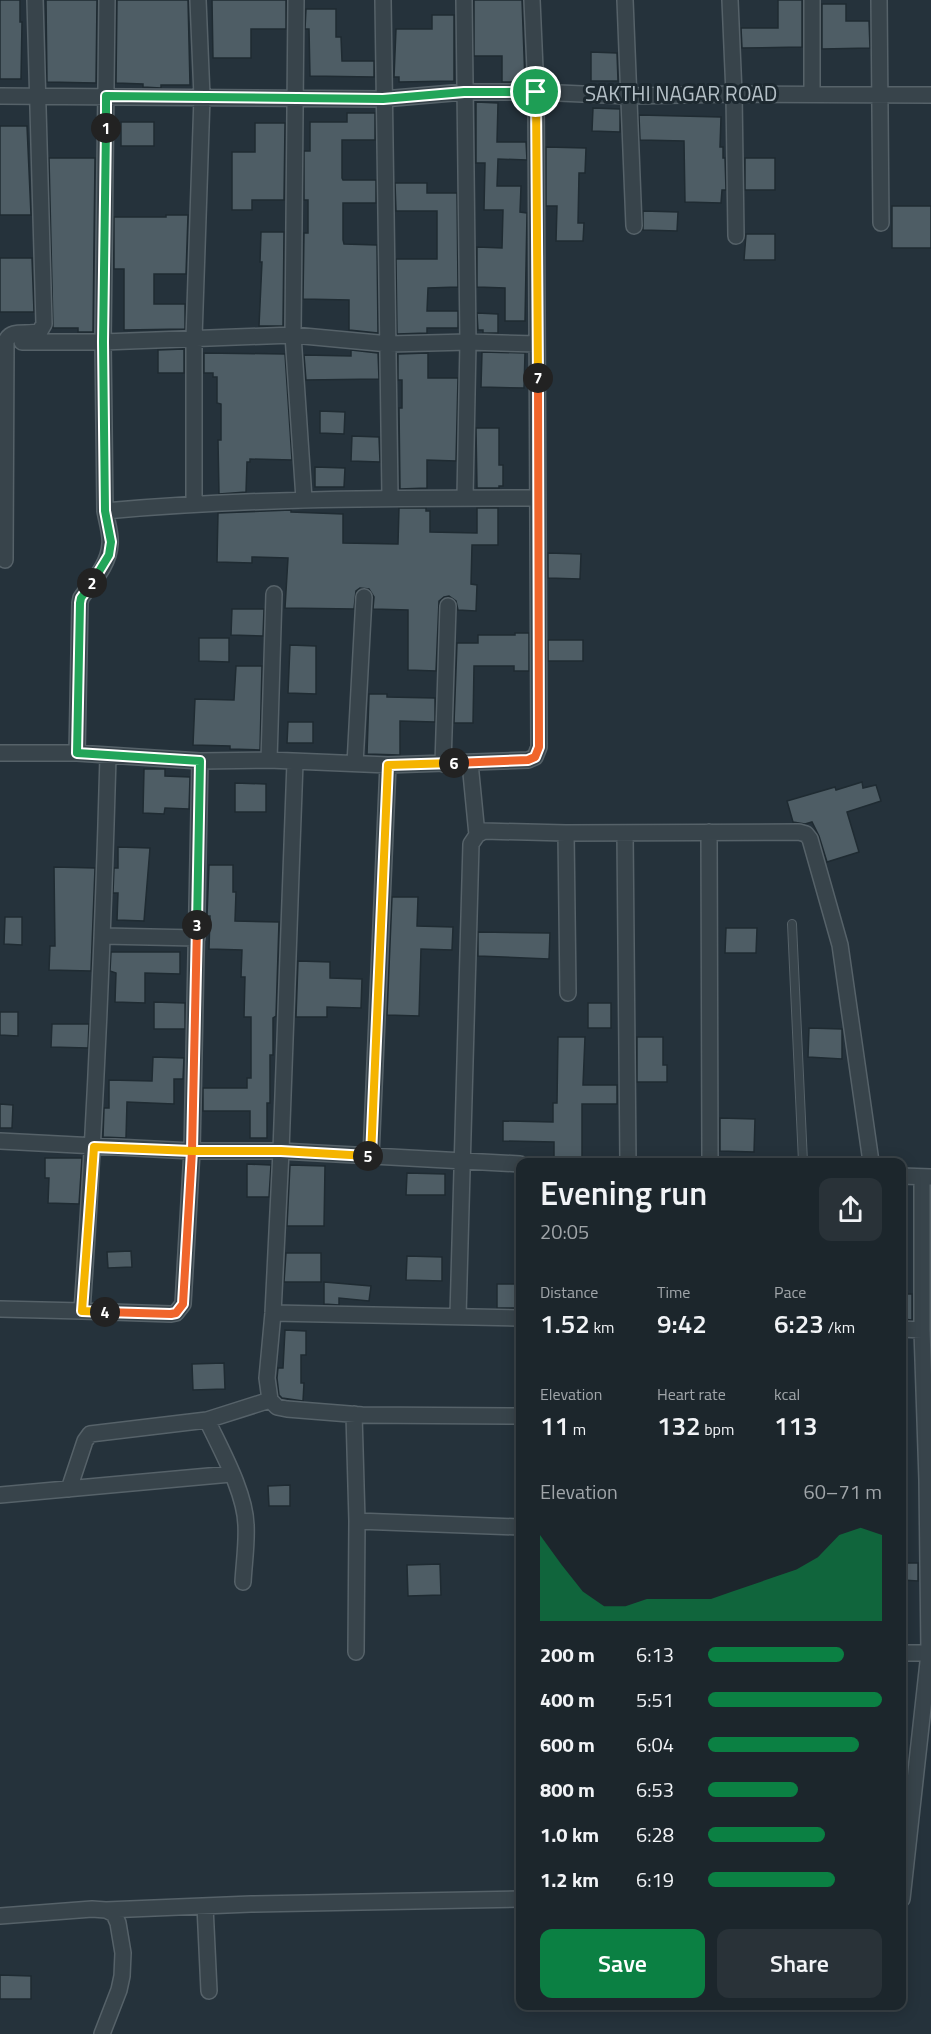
<!DOCTYPE html>
<html lang="en">
<head>
<meta charset="utf-8">
<style>
  :root { --surface:#1c262c; --page:#293238; --text:#f1f3f6; --muted:#a0a5a9; --line:#3a4348; --accent:#0b8043 }
  body { margin:0; font-family:"Titillium Web",sans-serif; background:var(--page); color:var(--text); height:100vh; display:flex; flex-direction:column; font-size:22px; white-space:nowrap }
  * { box-sizing:border-box; margin:0 }
  p { font-size:20px; color:var(--muted) }
  .icon { flex:none; width:33px; height:33px; fill:none; stroke:currentColor; stroke-width:2; stroke-linecap:round; stroke-linejoin:round }
  .map { position:relative; flex:1; overflow:hidden }
  .details { position:absolute; left:516px; top:1158px; width:390px; height:852px; display:flex; flex-direction:column; background:var(--surface); border-radius:12px; box-shadow:0 3px 15px #0003,0 0 0 2px var(--line) }
  .details>* { flex:none }
  .pin { position:absolute; display:grid; place-items:center; width:51px; height:51px; color:#fff; margin:-26px; border:3px solid #fff; border-radius:50%; box-shadow:0 2px 6px #0007 }
  .km { position:absolute; width:30px; height:30px; margin:-15px; border-radius:50%; background:#222; color:#fff; font-size:16px; line-height:30px; text-align:center }
  .round { display:grid; place-items:center; flex:none; width:63px; height:63px; border-radius:12px; background:var(--page) }
  .headline { display:flex; align-items:center; justify-content:space-between; height:102px; padding:0 24px }
  h1 { font-size:33px; font-weight:600; line-height:45px }
  .metrics { display:grid; grid-template-columns:repeat(3,1fr); gap:9px; height:102px; padding:6px 24px }
  .metrics div { display:grid; align-content:center }
  .metrics b { font-size:26px; font-weight:600 }
  .metrics small { font-size:16px; font-weight:400 }
  .metrics p { font-size:16px }
  .chart { height:168px; padding:12px 24px }
  .chart p { display:flex; justify-content:space-between }
  .chart svg { width:100%; height:108px; margin-top:6px; fill:var(--accent); opacity:.7 }
  .action { display:flex; gap:12px; margin-top:auto; padding:12px 24px }
  .action a { flex:1; height:69px; border-radius:12px; background:var(--accent); color:#fff; font-size:24px; font-weight:600; line-height:69px; text-align:center }
  .action a+a { background:var(--page); color:var(--text) }
  ul { padding:0 24px; list-style:none; font-size:20px }
  li { display:grid; grid-template-columns:96px 72px 1fr; align-items:center; height:45px }
  li i { height:15px; border-radius:8px; background:var(--accent) }
  .map>svg:first-child { display:block }
</style>
</head>
<body>
<div class="map">
<svg width="931" height="2034" viewBox="0 0 931 2034">
  <rect width="100%" height="100%" fill="#25323b"/>
  <path fill="#4e5d65" stroke="#1f2b32" stroke-width="1.5" d="M0,0H20V22H22L21,79H0Z
    M46,0H97L96,83L47,82Z
    M117,0H188L190,85H161V88L143,87V84L116,83Z
    M212,0H286V29H251V58H213Z
    M474,0H522L525,82H502V56H474Z
    M778,0H802V47L742,48L741,28H778Z
    M822,4H846V21H869L870,48L822,49Z
    M306,9H336V37H341L342,61H374V77L310,76L309,29H305Z
    M432,15H454V81L399,82V77H394L396,29H432Z
    M591,52L617,53L618,81H591Z
    M476,102L498,103L497,142H526L527,160L498,159L497,186H521L520,212L527,213L525,321H505V288L477,287V247L502,248L503,210H484L485,163H476Z
    M593,108L620,109V132L592,131Z
    M347,113H375V140H342V178L343,180H376V203H343V240L344,244L377,245L378,333L349,330V300L303,299L304,233H308V200H304V151H310V122H347Z
    M639,115L721,117L720,147H723V158H725L726,190H722L721,203L685,202L684,141L640,140Z
    M121,122H154V146H121Z
    M255,123H285L284,200H252V210H232V152H255Z
    M0,126H27L31,215H0Z
    M546,147L586,148L585,173H579L578,223H584L583,241H556L557,206H546Z
    M49,158H95L93,332H78V328H53Z
    M745,158H775V190H745Z
    M395,183H427V193H457L458,287L428,288L427,311H458V328H427V333L397,334L396,259H437V211H396Z
    M892,206H931V248H892Z
    M643,211L678,212L677,231L643,230Z
    M166,215H188L186,274H154V304H185V329L124,330V269H114V217H166Z
    M261,232H284L283,326H259L262,262H260Z
    M746,234H775V260H744Z
    M0,258H32L34,312H0Z
    M477,313L498,314V333H483V330H478Z
    M184,349V373H158V350Z
    M351,350L378,353L379,379L306,380L304,355L351,356Z
    M482,352L525,353L524,388L481,387Z
    M204,353L285,354L292,460L250,459V462H247L246,492L219,494L218,440H221V404L217,403V377H213V373H204Z
    M428,353V378H458L456,461L427,460V488L400,489L399,408H402V380H398V354Z
    M320,411L345,412L344,434L320,433Z
    M476,428H499V465H503V486H499V488H477Z
    M352,436L379,437L380,462L351,461Z
    M315,467L345,468L344,487H315Z
    M399,508H426V511H430V532L477,533V508H498V545H472L471,584L477,585L476,611L458,610L456,601L449,596L444,597L439,601L436,671L408,670V610L373,609L374,597L369,589L360,588L356,591L354,609L285,608L288,558L252,557V563L217,562L218,513L291,510V512L343,514V543L398,544Z
    M548,553L581,554L580,579L548,578Z
    M232,609H264L263,636L231,635Z
    M515,633H529V671H514V666H474L473,723H454L457,643H478V635H515Z
    M199,638H229V662L199,661Z
    M548,640H583V661H548Z
    M290,645L316,646V694L288,693Z
    M236,666H262L260,750L230,749V746L193,745L195,699L234,700Z
    M369,694H387V697L435,698V722L400,721V755L367,754Z
    M288,722H313V743H287Z
    M144,769H165V776L190,777L189,809L165,808L164,814L143,813Z
    M862,782L863,788L876,785L881,801L847,812L859,852L827,862L819,836L812,822L805,824L793,822L787,801L835,787L836,790Z
    M235,783L266,784V812H235Z
    M118,847L150,848L144,921L117,920L118,893H113L114,868H118Z
    M209,865H233V892H236L235,921L279,922L276,1016L273,1018V1055H270V1103H267V1138H250V1111H203V1088H247V1078H251V1017H244L245,977H241L242,950L209,949L210,916H207Z
    M54,867L95,868L91,971L49,970L50,946H55Z
    M392,897H418L417,926L453,927L452,950L421,949L419,1016L387,1015Z
    M5,917H22V945L4,944Z
    M726,928H757L756,953H725Z
    M478,932L550,933L549,959L478,956Z
    M111,952H180V974L145,973V1003L115,1002L116,973L110,971Z
    M298,961L330,962V978L362,979L361,1008L327,1007V1017H296Z
    M154,1002L185,1003V1029H154Z
    M588,1003H611V1028H588Z
    M0,1012H18V1036L0,1035Z
    M52,1024H89L88,1048L51,1047Z
    M809,1028L842,1029V1059L808,1057Z
    M558,1037H585L583,1085H617V1104H582V1158H554V1142L503,1141V1121L553,1122V1103H557Z
    M637,1037H663V1065H667V1082H637Z
    M153,1057L184,1058L183,1079H174V1104L127,1102L126,1138L103,1137L104,1108H109V1080L152,1081Z
    M0,1104L13,1105L12,1128H0Z
    M720,1118L755,1119L754,1152L720,1151Z
    M45,1158H82L79,1204L48,1203L49,1178H45Z
    M247,1164L271,1165L269,1197H247Z
    M290,1165L325,1166L324,1226H287Z
    M407,1173L445,1174V1195H406Z
    M131,1251L132,1267L108,1268L107,1252Z
    M286,1253H321V1282H284Z
    M407,1256L442,1257V1281L406,1280Z
    M324,1282L371,1286L369,1301L339,1298V1305L324,1304Z
    M497,1284H520V1308H497Z
    M902,1294H912V1320L902,1319Z
    M285,1330L306,1331V1355H301V1383H304L303,1401L282,1398L279,1395L277,1378L278,1368H283Z
    M224,1363L225,1389L193,1390L192,1364Z
    M290,1485V1506H269L268,1486Z
    M902,1563H918V1581L902,1580Z
    M440,1564L441,1595L408,1596L407,1565Z
    M0,1975L31,1976V1999H0Z"/>
  <g fill="none" stroke-linecap="round" stroke-linejoin="round">
    <g stroke="#566269" stroke-width="10">
      <path id="service" d="M792,924L803,1162"/>
    </g>
    <g stroke="#566269" stroke-width="18">
      <path id="minor" d="M107,0L103,342L105,511C250,498 393,498 538,498
        M296,0L293,335L304,499
        M383,0L390,497
        M464,0L468,342L465,498
        M625,0L634,226
        M730,0L734,94L736,236
        M879,0L881,223
        M812,94V0
        M0,96L383,99L464,92H536L629,96L734,94L931,95
        M22,342H103L293,335L389,344L468,342L537,344
        M194,503V338L202,97L198,0
        M5,560L6,341C12,328 28,336 40,331L44,324L35,0
        M0,753H77L200,761L269,760L388,765L528,760L535,757L539,747L536,92L532,0
        M77,753L80,603L81,598C92,582 109,565 110,544C111,534 107,522 105,511
        M269,760L274,594
        M295,762L281,1151L273,1313L267,1378L270,1400L277,1407L287,1409L362,1415L520,1416
        M470,763L477,835
        M355,764L364,597
        M443,764L448,606
        M709,832L710,1162
        M566,833L568,993
        M625,833L628,1162
        M103,936L197,938
        M0,1141L192,1151H281L520,1164
        M371,1156L388,765
        M902,1176L931,1177
        M0,1309L82,1311C95,1126 103,942 108,756
        M82,1311L171,1314L176,1313L183,1304L192,1151L200,761
        M273,1313L520,1318
        M458,1316L471,844L477,835L484,831L566,833L799,832L806,834L810,839L840,945L871,1162
        M902,1329L922,1330
        M354,1414L357,1521L356,1652
        M207,1420C221,1450 245,1492 246,1525C247,1544 244,1563 243,1582
        M69,1489L85,1441L90,1434L207,1420L270,1400
        M0,1495L231,1474
        M357,1521L520,1527
        M902,1653H931
        M902,1899L929,1653L927,1480L922,1330V1177
        M205,1906L209,1991
        M106,1910L251,1904L520,1899
        M0,1916L92,1909L106,1910L114,1914L118,1923L123,1953L122,1976L119,1990L102,2034"/>
    </g>
    <use href="#service" stroke="#38444b" stroke-width="8"/>
    <use href="#minor" stroke="#38444b" stroke-width="15"/>
  </g>
  <g fill="none" stroke-linecap="round" stroke-linejoin="round">
    <g stroke="#fff" stroke-width="12">
      <path id="split-1" d="M106,128V96L383,99L464,92H536"/>
    </g>
    <g stroke="#fff" stroke-width="12">
      <path id="split-2" d="M92,583L109,555L111,542L105,511L103,342L106,128"/>
    </g>
    <g stroke="#fff" stroke-width="12">
      <path id="split-3" d="M92,583L81,598L80,603L77,753L200,761L197,925"/>
    </g>
    <g stroke="#fff" stroke-width="12">
      <path id="split-4" d="M105,1312L171,1314L176,1313L183,1304L192,1151L197,925"/>
    </g>
    <g stroke="#fff" stroke-width="12">
      <path id="split-5" d="M105,1312L82,1311L94,1147L192,1151H281L368,1156"/>
    </g>
    <g stroke="#fff" stroke-width="12">
      <path id="split-6" d="M368,1156H371L388,765L454,763"/>
    </g>
    <g stroke="#fff" stroke-width="12">
      <path id="split-7" d="M454,763L528,760L535,757L539,747L538,378"/>
    </g>
    <g stroke="#fff" stroke-width="12">
      <path id="split-8" d="M536,92L538,378"/>
    </g>
    <use href="#split-1" stroke="#22a559" stroke-width="8"/>
    <use href="#split-2" stroke="#22a559" stroke-width="8"/>
    <use href="#split-3" stroke="#22a559" stroke-width="8"/>
    <use href="#split-4" stroke="#f0652b" stroke-width="8"/>
    <use href="#split-5" stroke="#f5b400" stroke-width="8"/>
    <use href="#split-6" stroke="#f5b400" stroke-width="8"/>
    <use href="#split-7" stroke="#f0652b" stroke-width="8"/>
    <use href="#split-8" stroke="#f5b400" stroke-width="8"/>
  </g>
  <g text-anchor="middle" stroke-width="6" stroke-linejoin="round" paint-order="stroke">
    <g font-size="21" fill="#b4bfc6" stroke="#1d2930">
      <text x="681" y="101">SAKTHI NAGAR ROAD</text>
    </g>
  </g>
</svg>
<div class="pin" style="left:536px;top:92px;background:#1e9e55"><svg class="icon" aria-label="arrive" viewBox="0 0 24 24"><path d="M6 21V4h12l-3 4 3 4H6"/></svg></div>
<b class="km" style="left:106px;top:128px">1</b>
<b class="km" style="left:92px;top:583px">2</b>
<b class="km" style="left:197px;top:925px">3</b>
<b class="km" style="left:105px;top:1312px">4</b>
<b class="km" style="left:368px;top:1156px">5</b>
<b class="km" style="left:454px;top:763px">6</b>
<b class="km" style="left:538px;top:378px">7</b>
<section class="details">
<div class="headline"><div><h1>Evening run</h1><p>20:05</p></div><a class="round"><svg class="icon" aria-label="share" viewBox="0 0 24 24"><path d="M12 15V3M7 8l5-5 5 5M5 13v7h14v-7"/></svg></a></div>
<div class="metrics">
<div><p>Distance</p><b>1.52<small> km</small></b></div>
<div><p>Time</p><b>9:42</b></div>
<div><p>Pace</p><b>6:23<small> /km</small></b></div>
</div>
<div class="metrics">
<div><p>Elevation</p><b>11<small> m</small></b></div>
<div><p>Heart rate</p><b>132<small> bpm</small></b></div>
<div><p>kcal</p><b>113</b></div>
</div>
<div class="chart"><p><span>Elevation</span>60–71 m</p>
<svg viewBox="0 0 160 44" preserveAspectRatio="none"><path d="M0 44V9L10 21L20 32L30 38L40 38L50 35L60 35L70 35L80 35L90 32L100 29L110 26L120 23L130 18L140 9L150 6L160 9V44z"/></svg>
</div>
<ul>
<li><b>200 m</b>6:13<i style="width:78%"></i></li>
<li><b>400 m</b>5:51<i style="width:100%"></i></li>
<li><b>600 m</b>6:04<i style="width:87%"></i></li>
<li><b>800 m</b>6:53<i style="width:52%"></i></li>
<li><b>1.0 km</b>6:28<i style="width:67%"></i></li>
<li><b>1.2 km</b>6:19<i style="width:73%"></i></li>
</ul>
<div class="action"><a>Save</a><a>Share</a></div>
</section>
</div>
</body>
</html>
